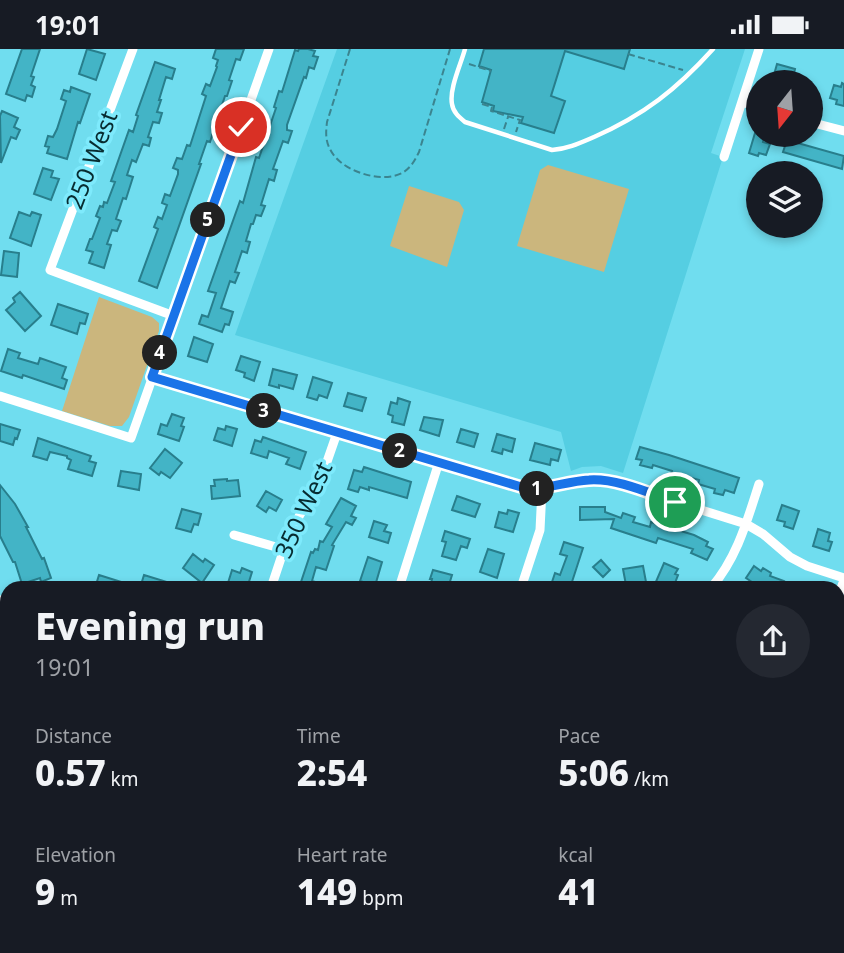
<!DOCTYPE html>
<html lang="en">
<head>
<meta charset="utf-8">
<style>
  :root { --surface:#171b24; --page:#242831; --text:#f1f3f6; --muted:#9ea1a6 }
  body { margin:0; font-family:"Noto Sans",sans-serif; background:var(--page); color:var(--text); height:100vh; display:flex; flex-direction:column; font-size:26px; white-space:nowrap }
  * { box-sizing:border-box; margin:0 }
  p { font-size:23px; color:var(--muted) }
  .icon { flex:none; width:38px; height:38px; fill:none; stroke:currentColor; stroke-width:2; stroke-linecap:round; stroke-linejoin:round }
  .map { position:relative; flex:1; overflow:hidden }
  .drawer { position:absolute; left:0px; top:532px; width:845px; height:373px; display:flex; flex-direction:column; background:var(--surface); border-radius:21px 21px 0 0; box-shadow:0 4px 10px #0003 }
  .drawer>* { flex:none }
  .needle { width:46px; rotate:197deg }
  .controls { position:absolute; left:746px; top:21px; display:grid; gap:14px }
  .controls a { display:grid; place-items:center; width:77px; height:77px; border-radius:50%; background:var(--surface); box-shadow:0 4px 10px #0003; font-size:35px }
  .pin { position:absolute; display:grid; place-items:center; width:60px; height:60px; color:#fff; margin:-30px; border:4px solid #fff; border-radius:50%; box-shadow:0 2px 7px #0007 }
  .km { position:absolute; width:35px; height:35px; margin:-18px; border-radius:50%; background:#222; color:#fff; font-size:19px; line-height:35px; text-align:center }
  .round { display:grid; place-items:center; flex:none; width:74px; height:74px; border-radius:37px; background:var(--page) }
  .overview { display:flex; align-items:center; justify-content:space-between; height:119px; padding:0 35px }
  h1 { font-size:38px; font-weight:800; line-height:52px }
  .stats { display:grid; grid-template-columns:repeat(3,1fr); gap:10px; height:119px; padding:7px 35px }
  .stats div { display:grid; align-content:center }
  .stats b { font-size:35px; font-weight:800 }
  .stats small { font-size:19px; font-weight:400 }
  .stats p { font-size:19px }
  .status { display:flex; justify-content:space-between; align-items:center; height:49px; padding:0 35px; background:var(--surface); direction:ltr }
  .status svg { height:19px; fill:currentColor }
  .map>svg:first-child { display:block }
</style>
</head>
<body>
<div class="status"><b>19:01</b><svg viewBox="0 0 49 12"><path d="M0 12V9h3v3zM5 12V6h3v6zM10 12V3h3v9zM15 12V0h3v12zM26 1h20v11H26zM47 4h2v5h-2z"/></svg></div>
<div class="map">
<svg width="844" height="904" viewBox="0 0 844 904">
  <rect width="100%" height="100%" fill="#70ddef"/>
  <path fill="#55cee2" d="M337,0H745L711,104L723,108L623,424L601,417L582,418L571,422L561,383L235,286Z
    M219,898H468L466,904H217Z"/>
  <path fill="#cbb67d" d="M548,116L629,140L604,223L517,197L540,121Z
    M409,137L459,153L464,161L447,218L390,197Z
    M99,248L152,268L159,274V282L129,368L122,377H110L62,362Z"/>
  <path fill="#43b4c6" stroke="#287e8c" stroke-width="2" d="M22,0H40L31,27L34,28L31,36L35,38L32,48L27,46L25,52L6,45Z
    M87,0L105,5L96,31L79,25Z
    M216,0H244L240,11L236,10L229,31L232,32L227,47H225L210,93L207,92L199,115H201L157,239L139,232L158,180L154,178L158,168L162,170L167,156L162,154L165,145L170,147L178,125V121L173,119L177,109L182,110L187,96L190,97L206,47L202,45L206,35L210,37L217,18L216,17L218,11L213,9Z
    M299,0H308L315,2L313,7L318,8L314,20L309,18L306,29L304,28L287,76V81L292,82L288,94L283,92L273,120L277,121L274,132L269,130L261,156L265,157L261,167L256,166L253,175H251L246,192L250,193L247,204L242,202L235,223L239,224L235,234L230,232L221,259L233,263L229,276L225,275L222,283L199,275L202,266L208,268L216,244L208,242L240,152L243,154L256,108L259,109L276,59L274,58L279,42L282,43L295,1L298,2Z
    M484,0H630L624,20L565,2L551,47L565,52L554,84L521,74L523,68L493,62L494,57L482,53L491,21L479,17Z
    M155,13L175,20L172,30L166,28L159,51H161L157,63L162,64L159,74L153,73L148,88L151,89L149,97L143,95L136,113L132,111L127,126L133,128L126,150L123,149L116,170L121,172L117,182L112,181L107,195L111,196L104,219L89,214L93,203L86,201L90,190H92L100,169L96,167L100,157L103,158L104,153L107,154L115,133L111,132L129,81L133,83L138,67L136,66Z
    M777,15L795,20L792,33H772Z
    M842,34L844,35V57L836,55L837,51L830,49L834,36L841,38Z
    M71,38L90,45L80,74L78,73L67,110L47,104L49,98L45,97L48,87L53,88L57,80L66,52L61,50L64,41L70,43Z
    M2,62L18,69L14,78L20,81L16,90L11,88L1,114L0,67Z
    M755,84L764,87L763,93L770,95L766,106L759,104L758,107L749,104Z
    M787,91L844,107L842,120L783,103Z
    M43,119L53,122L51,128L59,130L51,151L34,145Z
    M19,163L30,167L32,163L41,166L31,197L10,189Z
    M4,202L19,204L17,228L1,226Z
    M20,243L41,267L25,282L6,261L15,253L13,249Z
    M58,255L88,265L85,275L80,274L77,285L51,276Z
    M194,288L213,295L207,313L188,307Z
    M8,300L20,304L18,309L38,315L40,309L66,318L62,329L67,331L64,340L23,326L22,329L1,322Z
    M241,307L260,313L254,332L244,328L245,324L236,321Z
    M273,320L297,326L293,340L279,336V339L269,336Z
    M313,328L332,334L327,349L319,346L317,351L307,348Z
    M348,344L366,349L362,362L344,357Z
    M398,349L410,353L404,376L392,373L393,367L388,365L391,353L397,355Z
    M172,365L184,369L181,377L184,378L179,392L158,385L161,375L167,377Z
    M424,368L443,371L439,387L420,381Z
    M0,375L20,381L17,390L15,389L13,396L0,392Z
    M226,377L237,380L232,397L214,391L218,379L225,381Z
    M461,380L478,385L474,398L457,393Z
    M497,385L515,390L512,403L503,400L502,405L492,402Z
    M263,388L306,403L300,420L286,415L289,409L269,402L267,409L251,404L255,391L261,393Z
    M38,389L91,407L89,412L96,414L92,427L68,420L71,411L67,409V407L50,403L47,411L33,407Z
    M535,394L561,401L558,412L551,410L550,416L530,411Z
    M640,398L669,406L739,429L734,444L725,441L723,446L714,444L715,440L698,435L699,431L681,426V429L671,425L672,422L653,416L652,419L640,416L642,411L636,410Z
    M165,400L182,414L170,429L161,423L159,426L150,419Z
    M364,418L411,433L407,449L369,438V441L360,438L358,443L348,440L354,421L362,423Z
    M121,422L141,425L139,441L118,437Z
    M227,430V432L238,431L240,447L212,450L211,437H215L214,431Z
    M0,436L15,455L28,478H26L42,510L44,509L51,529L41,533L40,529L22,535L15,513H13L0,487Z
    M266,442L282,451L276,462L269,458L266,463L257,457Z
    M457,447L480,455L475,468L452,461Z
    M341,449L356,457L351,467L356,469L352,476L346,473L332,496L334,497L326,521L316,518L312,532L328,537V539H299L311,503L313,504L315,500L318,501L320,492L323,493L332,478L326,475Z
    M782,456L799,462L793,480L784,477L785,473L777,471Z
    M580,458H605V463L621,469L623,464L635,468L633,473L650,478L651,473L694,486L708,493L706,497L713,500L707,511L691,504L693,500L658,489L656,494L611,479L614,470L580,471Z
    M182,460L201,465L198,476L194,475L191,483L176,479Z
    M508,461L519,464L513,483L495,478L499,463L507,465Z
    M374,472L387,476L384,482L391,484L388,494L369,488Z
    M818,480L830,484L828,492L832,493L829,502L813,497Z
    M445,482L470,490L467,499L461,497L456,511L442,507L446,493L442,492Z
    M564,493L583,499L570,539H554L555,537L551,536L555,524L560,526L567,507L560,505Z
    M488,500L504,505L497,529L480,523Z
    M193,505L203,513L205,510L214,516L202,534L183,519Z
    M368,508L382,513L375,537L360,532Z
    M601,511L610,521L603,528L593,518Z
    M664,514L678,520L675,525L678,526L673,539H665L655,535Z
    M643,517L646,533L626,536L623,520Z
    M754,517L761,522L763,519L771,524L770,527L784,532L781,539H761L746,529Z
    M242,519L252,523L247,539L228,534L232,521L240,524Z
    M433,521L452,526L448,539H430L432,530H430Z
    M99,526L134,537V539H95Z
    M144,526L180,537L179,539H140Z"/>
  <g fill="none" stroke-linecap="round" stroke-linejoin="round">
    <path stroke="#3b848f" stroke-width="2" stroke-dasharray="7 3.5" stroke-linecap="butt" d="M350,0L327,73C326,82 325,91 330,100C340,122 381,135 402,124C411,119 415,111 419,103L450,0
      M628,5L683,21
      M469,15L491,22
      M482,55L492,58L491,62L520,71L516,83
      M504,80L508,68
      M465,904L467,898"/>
    <path stroke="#fff" stroke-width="4.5" d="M465,0C461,15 449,40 452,55C453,63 459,68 465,73L552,101C567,100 580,94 594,88C644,66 677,40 713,0"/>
    <path stroke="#fff" stroke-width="9" d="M133,0L50,221L174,267
      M742,53L758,58
      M810,73L844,82
      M724,108L759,0
      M152,328L528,440H542L588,431H602L615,434L746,475L763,485L790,508L807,517L844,529
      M0,347L131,389L269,0
      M234,486L283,500
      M271,539L289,485L322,427L337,384
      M399,539L439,413
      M521,539L540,481L542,440
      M711,539C737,509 747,472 759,435
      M838,548L844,531
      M0,551V557
      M838,877L844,878
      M548,898L566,903
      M149,904L150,898
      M690,904L691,898"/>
  </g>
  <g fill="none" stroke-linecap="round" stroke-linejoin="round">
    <g stroke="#fff" stroke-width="14">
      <path id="route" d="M241,78L152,328L528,440C549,440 568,432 589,431C616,429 649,444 675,453"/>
    </g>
    <use href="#route" stroke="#1a73e8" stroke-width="9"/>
  </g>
  <g text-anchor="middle" stroke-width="7" stroke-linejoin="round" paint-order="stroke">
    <g font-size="24" fill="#072c31" stroke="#7eeafc">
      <text transform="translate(92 111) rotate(-69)" y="8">250 West</text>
      <text transform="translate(304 461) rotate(-65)" y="8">350 West</text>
    </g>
  </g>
</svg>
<div class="controls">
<a><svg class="needle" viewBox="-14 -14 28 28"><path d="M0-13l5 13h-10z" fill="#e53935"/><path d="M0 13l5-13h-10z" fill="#9ea1a6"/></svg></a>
<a><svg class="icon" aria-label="layers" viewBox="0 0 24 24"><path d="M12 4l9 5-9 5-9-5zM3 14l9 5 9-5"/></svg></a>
</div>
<div class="pin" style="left:675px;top:453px;background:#1e9e55"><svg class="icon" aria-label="arrive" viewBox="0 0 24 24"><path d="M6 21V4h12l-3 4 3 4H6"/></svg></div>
<div class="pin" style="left:241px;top:78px;background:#d93025"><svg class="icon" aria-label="check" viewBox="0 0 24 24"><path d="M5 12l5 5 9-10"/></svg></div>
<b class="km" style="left:537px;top:440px">1</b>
<b class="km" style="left:400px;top:402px">2</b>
<b class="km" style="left:264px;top:362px">3</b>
<b class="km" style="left:160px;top:304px">4</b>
<b class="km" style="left:208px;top:171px">5</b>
<section class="drawer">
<div class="overview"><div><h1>Evening run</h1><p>19:01</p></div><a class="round"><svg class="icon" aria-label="share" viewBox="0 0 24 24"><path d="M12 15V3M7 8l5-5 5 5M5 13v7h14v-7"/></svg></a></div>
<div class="stats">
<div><p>Distance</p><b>0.57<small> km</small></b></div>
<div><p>Time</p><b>2:54</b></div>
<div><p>Pace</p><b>5:06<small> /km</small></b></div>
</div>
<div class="stats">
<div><p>Elevation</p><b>9<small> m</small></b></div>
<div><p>Heart rate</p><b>149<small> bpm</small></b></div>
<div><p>kcal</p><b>41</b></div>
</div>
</section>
</div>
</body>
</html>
